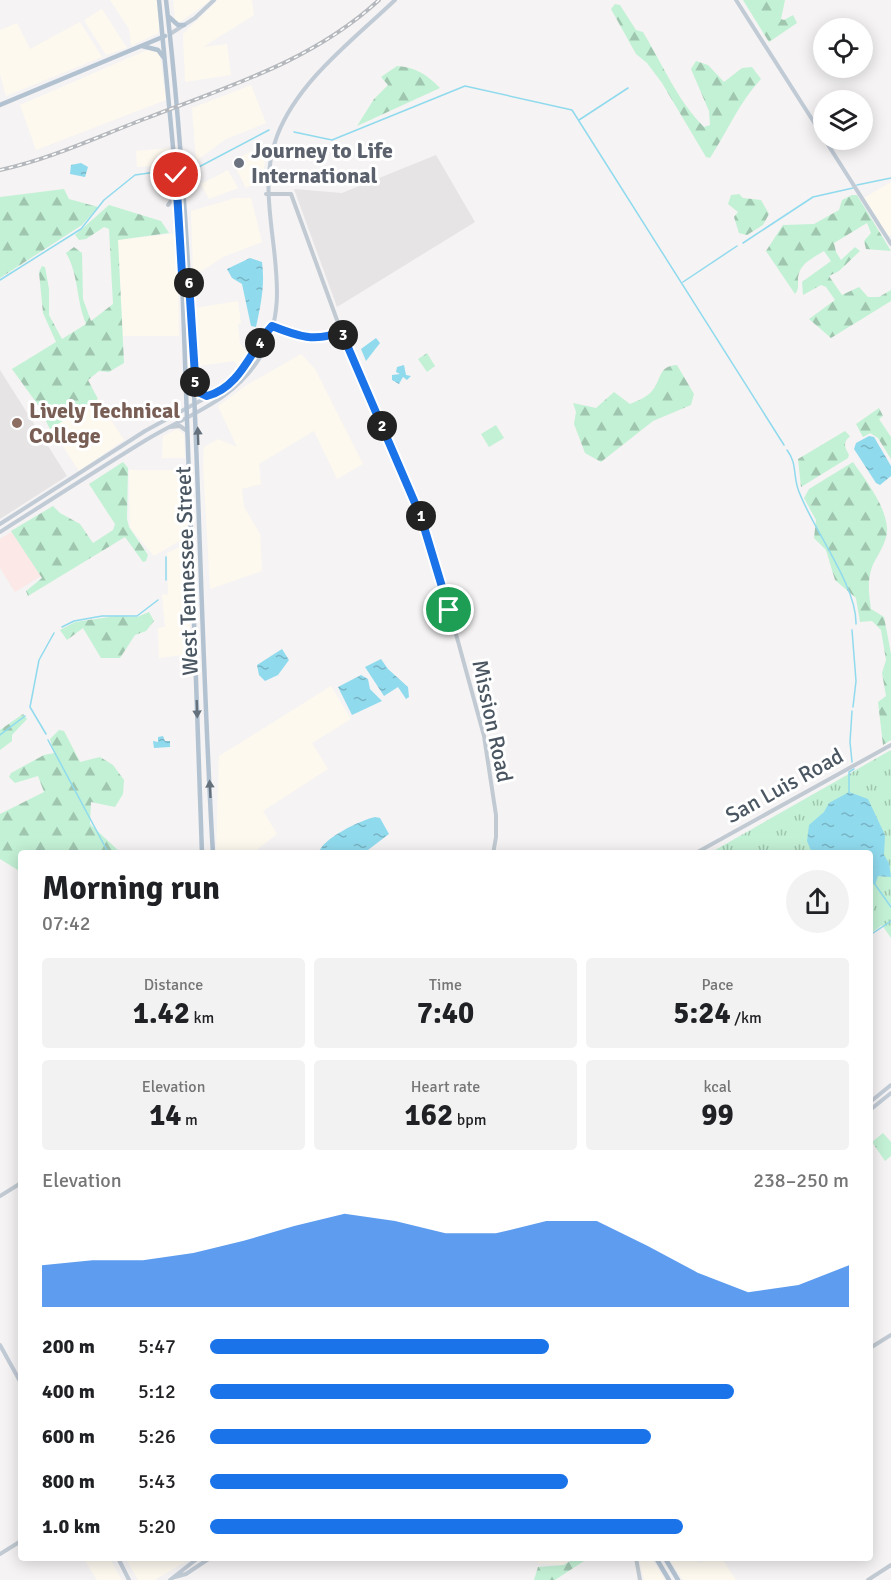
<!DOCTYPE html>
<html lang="en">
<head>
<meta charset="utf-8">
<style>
  :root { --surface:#fff; --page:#f2f2f2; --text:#202124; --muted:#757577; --accent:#1a73e8 }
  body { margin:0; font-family:Signika,sans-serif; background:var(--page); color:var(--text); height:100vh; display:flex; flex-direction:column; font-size:22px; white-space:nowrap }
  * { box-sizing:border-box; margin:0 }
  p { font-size:20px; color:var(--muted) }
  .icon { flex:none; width:33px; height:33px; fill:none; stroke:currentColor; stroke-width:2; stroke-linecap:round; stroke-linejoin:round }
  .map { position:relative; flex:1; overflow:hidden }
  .drawer { position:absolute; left:18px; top:850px; width:855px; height:711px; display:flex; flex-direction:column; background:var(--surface); border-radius:6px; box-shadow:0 3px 15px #0003 }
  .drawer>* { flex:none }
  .controls { position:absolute; left:813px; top:18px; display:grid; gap:12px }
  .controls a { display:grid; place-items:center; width:60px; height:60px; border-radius:50%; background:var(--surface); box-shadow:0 3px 15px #0003; font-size:30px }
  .pin { position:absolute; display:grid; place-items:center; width:51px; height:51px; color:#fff; margin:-26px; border:3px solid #fff; border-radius:50%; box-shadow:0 2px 6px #0007 }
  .km { position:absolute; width:30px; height:30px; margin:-15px; border-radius:50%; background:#222; color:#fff; font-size:16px; line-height:30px; text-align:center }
  .round { display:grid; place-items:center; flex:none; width:63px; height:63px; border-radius:32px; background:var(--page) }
  .headline { display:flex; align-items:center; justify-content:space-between; height:102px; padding:0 24px }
  h1 { font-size:33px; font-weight:700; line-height:45px }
  .metrics { display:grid; grid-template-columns:repeat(3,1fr); gap:9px; height:102px; padding:6px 24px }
  .metrics div { display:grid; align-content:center; border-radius:6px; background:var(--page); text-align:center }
  .metrics b { font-size:30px; font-weight:700 }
  .metrics small { font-size:16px; font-weight:400 }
  .metrics p { font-size:16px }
  .chart { height:168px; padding:12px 24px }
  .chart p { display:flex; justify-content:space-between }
  .chart svg { width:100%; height:108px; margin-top:6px; fill:var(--accent); opacity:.7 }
  ul { padding:0 24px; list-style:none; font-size:20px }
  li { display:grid; grid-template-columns:96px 72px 1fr; align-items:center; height:45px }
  li i { height:15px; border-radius:8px; background:var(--accent) }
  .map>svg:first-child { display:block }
</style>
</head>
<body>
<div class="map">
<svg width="891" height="1580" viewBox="0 0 891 1580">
  <defs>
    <pattern id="forest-firs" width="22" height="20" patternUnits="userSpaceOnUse" patternTransform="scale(1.5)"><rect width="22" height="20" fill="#c3f1d5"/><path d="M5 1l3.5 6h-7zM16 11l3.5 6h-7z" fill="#a0c6b0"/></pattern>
    <pattern id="park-tufts" width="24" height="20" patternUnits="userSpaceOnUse" patternTransform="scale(1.5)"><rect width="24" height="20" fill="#c3f1d5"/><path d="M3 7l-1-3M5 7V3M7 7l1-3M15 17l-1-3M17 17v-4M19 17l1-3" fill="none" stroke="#a0c6b0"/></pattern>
    <pattern id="water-ripples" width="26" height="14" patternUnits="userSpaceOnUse" patternTransform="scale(1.5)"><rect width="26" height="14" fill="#90daee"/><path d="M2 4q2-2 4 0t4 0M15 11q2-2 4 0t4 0" fill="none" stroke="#78b4c4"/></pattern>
  </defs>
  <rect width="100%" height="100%" fill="#f5f3f3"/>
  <path fill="#fdf9ef" d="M110,0H157L160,27L158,33L131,46L129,29Z
    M173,0H211L180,22L175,21Z
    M218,0H252L254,15L203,47L227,44L231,75L185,82L183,34Z
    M102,9L127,48L106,55L84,20Z
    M80,22L102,57L6,96L0,74V30L17,23L30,49Z
    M147,50L157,52L160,56L166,100L36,150L20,105Z
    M251,85L266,123L226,139L196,161L192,108Z
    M169,148L170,165L137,167L136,151Z
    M258,148L265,162L262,179L246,188L232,161Z
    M228,170L238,188L209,199L201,184Z
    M891,182V235L888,236L864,198Z
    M235,198H251L262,242L223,257L202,271H193L191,211Z
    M177,233L179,336H123L118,240Z
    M238,301L241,323L238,324L240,343L248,355L238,366L234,361L199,366L195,308Z
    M301,354L315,369L363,464L337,479L314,431L259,464L261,484L242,489L244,507L260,534L262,571L210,589L203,465L204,447L218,439L237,447L218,406L247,385Z
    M98,399L124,440L79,471L51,428Z
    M177,429L184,434L185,458H162L163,436Z
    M129,470H175V475H185L188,536L154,556L130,528Z
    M185,545L187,546L191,654L159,658L158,628L165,627L162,595L168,594L167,553Z
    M331,686L351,719L312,743L328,769L263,811L277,834L259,848L256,853H216L219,756Z
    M84,1559H110L122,1580H97Z
    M126,1559H190L155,1580H138Z
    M538,1559V1558L572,1559L562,1565L538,1563Z
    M639,1559H652L665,1580H644Z
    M669,1559H695L699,1563L707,1559H722L736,1580H683Z"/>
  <path fill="#e6e4e5" d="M436,155L475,222L337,307L294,189L342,193Z
    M0,370L67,476L0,519Z"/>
  <path fill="#fce8e6" d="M13,531L41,576L15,592L0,568V539Z"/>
  <path fill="#c3f1d5" d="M496,425L504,438L489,447L481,434Z"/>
  <path fill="url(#forest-firs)" d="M743,0H785L781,19L784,20L793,15L797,23L769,42Z
    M615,4L620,5L636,30L643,32C663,65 677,100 704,127L710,125L709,111L691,69L696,61L708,65L724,82L742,68L752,67L761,79C740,101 727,132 710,158L706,157L662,83L647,63L636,54L611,9Z
    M397,66C416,67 427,75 440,88L357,126L374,99L388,85L381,77Z
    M64,189L69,199L98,207L82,225L0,278V197Z
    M739,194L743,198L761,200L769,214L763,225L747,235L739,233L734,217L738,212L728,204L731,195Z
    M852,195H857L891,251L866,249L864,241L871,233L867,223L834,243L836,252L841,260L855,247L860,251L839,271L829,276L842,295L859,287L868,297H879L891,290V301L831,338L809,319L835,300L826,287L821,285L803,295L802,282L831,261L824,251C813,258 798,264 798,280C798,286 799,289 795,294L766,251L783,225L814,224L839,210L842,200Z
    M109,205L161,221L169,233L118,240L124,363L109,372L99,371L88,380L98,399L50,429L38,405L12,369L56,342L43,313L39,272L42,266L45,267L49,289V315L62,339L86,324C76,300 79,275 66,253L74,247L82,253L83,299L91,321L113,304L109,229L104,227L86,239L79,240L75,235Z
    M677,365L694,394L691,405L653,421L601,462L585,453L574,424L576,412L573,403L596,408L614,392L630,404C637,401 647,397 652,391C662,379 658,366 677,365Z
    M879,408L883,416L879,419L891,437V459L878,438L870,433L863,437L856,424Z
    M845,431L850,436C842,443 845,447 849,455L848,458L801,487L798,459Z
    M123,462L128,468L127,519L129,527L148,555L146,561L143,562L125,537L28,596L26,591L42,578L11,531L53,506L60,513L80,524L93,543L113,530L115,524L89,484Z
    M853,462C866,481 885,504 887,528C888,542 877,555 872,567C867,581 869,595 871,609L884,617L891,654V740L883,745L878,702L886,696L882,673L886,660L881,630L872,621L860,622L856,598L835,580L826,550L814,538L816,520L804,498L809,489Z
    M149,612L154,621L146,631L135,635L120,658H101L83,628L67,640L60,630L75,622L116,616L137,617Z
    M23,714L27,719L12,735V741L0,750V730Z
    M59,730L64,731L80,762L100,757L113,765L124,780L123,794L115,807L91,802L90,824L121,853L21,854V872L0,859V814L44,792L38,776L15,783L9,777L11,773L44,755L54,753L50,739Z
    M575,1558L587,1559L555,1580H534L538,1567L564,1565Z"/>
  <path fill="url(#park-tufts)" d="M427,353L435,366L427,372L418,359Z
    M891,750V938L882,925L870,934V854H708Z
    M883,1133L891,1142V1156L885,1161L872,1142Z"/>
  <path fill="url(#water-ripples)" d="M81,163L88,167L85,177L70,174L71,165Z
    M250,258L262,262C265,285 261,304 256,327L251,326L242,284L232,278L227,269Z
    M376,338L380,343L366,361L361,349Z
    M404,365L406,375L411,376L407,380L403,377L399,384L392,380V375L400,374L396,372L397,367Z
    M869,436L874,437L891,466V476L880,485L876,483L854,449L856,443Z
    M282,649L289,660L278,675L265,681L259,675L257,665Z
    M381,659L388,669L408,687L409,697L406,699L398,687L384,696L365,667Z
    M361,675L368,679L370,689L382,701L352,715L338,687Z
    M163,736L165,741H170V747L154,748L153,741L158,742V737Z
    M849,792L868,799L885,835L884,855L889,863L891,877L878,876L875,885L870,882V854L812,853L807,841L809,825L824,812L829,803Z
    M375,817L380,818L389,834L364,853H319C321,839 361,820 375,817Z"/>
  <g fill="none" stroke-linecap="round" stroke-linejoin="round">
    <path stroke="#90daee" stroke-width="1.5" d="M579,120L628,88
      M294,132L332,140L465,86L572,110L784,445
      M187,169H195L269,130
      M857,185L891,178
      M743,243L813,197L853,188
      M0,280L81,229L104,200L135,175L170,170
      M683,282L737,246
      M787,450C797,463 793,474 798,489C811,527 857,585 856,624
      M166,580V557
      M62,627L74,621L102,616H137L158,600
      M852,630L856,681L853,707
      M46,734L30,707L39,660L54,633
      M0,735L25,716
      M48,740L109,854
      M852,762L850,742L852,711
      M849,792V772L854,769
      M874,883L891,907
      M870,935L891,921"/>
    <path stroke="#c1cad2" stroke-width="4" d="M266,194H291L341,331L431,543L484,736L496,815V837L493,854
      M168,205L177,193
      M272,326C297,336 316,343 341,331
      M170,427L180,426L187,431
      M694,854L891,745
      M0,1196L21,1183
      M870,1348L891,1335
      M0,1554L21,1541
      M636,1558L640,1580
      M868,1580L891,1565"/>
    <path stroke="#c1cbd6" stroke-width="4" d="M736,0L824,138
      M170,34L195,18L214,0
      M825,140L891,244
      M196,391L203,396L212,394
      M0,524L145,431L220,390L245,366L271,327
      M0,532C49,501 97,470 146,440C187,415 232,402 259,359C303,290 249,209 277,136C298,81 353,40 395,0
      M870,1102L891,1085
      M870,1110L891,1093
      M0,1345L21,1383
      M118,1558L129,1580
      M175,1577L186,1574L210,1558
      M170,1580L198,1558"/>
    <path stroke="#b3c2d1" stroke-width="4.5" d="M159,0L179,210L182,275L202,854
      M166,0C199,284 196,569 213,854
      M169,17L178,25H184
      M142,46L158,50L164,58
      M0,105L165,36
      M656,1558L669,1580
      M665,1558L678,1580"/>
    <g stroke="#b5b8bd" stroke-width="4">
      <path id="rail" d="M0,170C51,159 99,136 147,118C229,86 313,61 379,0"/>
    </g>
    <use href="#rail" stroke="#fff" stroke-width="1.5" stroke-dasharray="4.5" stroke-linecap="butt"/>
  </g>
  <defs><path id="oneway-solid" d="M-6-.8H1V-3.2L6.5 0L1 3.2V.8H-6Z" transform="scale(1.5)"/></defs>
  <g fill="#64717d">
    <use href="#oneway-solid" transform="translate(198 436) rotate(-92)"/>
    <use href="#oneway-solid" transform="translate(197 709) rotate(88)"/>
    <use href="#oneway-solid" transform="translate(210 789) rotate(-93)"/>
  </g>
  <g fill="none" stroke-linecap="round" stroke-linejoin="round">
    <g stroke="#fff" stroke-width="12">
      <path id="route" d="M176,175L182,274L189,283L196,391L207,396C241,387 251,349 272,326C297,336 316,343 341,331L421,517L449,610"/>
    </g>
    <use href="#route" stroke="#1a73e8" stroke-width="8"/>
  </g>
  <circle fill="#6b7280" stroke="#fff" stroke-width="2" cx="239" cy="163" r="6"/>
  <circle fill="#8d6e63" stroke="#fff" stroke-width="2" cx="17" cy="423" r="6"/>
  <g text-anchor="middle" stroke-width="6" stroke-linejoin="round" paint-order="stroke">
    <g font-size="22" font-weight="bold" fill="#5b616d" stroke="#fff" text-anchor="start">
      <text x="251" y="158">Journey to Life<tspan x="251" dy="25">International</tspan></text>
    </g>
    <g font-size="22" font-weight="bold" fill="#785e54" stroke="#fff" text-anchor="start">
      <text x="29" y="418">Lively Technical<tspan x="29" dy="25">College</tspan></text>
    </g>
    <g font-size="22" fill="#4a5661" stroke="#fff">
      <text transform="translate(186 571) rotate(-92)" y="8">West Tennessee Street</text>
      <text transform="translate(493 721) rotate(78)" y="8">Mission Road</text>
      <text transform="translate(784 785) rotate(-29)" y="8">San Luis Road</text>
    </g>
  </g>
</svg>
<div class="controls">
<a><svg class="icon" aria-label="locate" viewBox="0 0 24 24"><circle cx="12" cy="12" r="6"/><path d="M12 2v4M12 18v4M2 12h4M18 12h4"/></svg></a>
<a><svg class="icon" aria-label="layers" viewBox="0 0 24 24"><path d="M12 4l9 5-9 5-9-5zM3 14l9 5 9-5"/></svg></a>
</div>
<div class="pin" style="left:449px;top:610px;background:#1e9e55"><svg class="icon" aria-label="arrive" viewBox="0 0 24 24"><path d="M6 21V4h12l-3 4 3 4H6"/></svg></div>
<div class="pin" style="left:176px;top:175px;background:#d93025"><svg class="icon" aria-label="check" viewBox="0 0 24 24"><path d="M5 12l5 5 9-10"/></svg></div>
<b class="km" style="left:421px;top:516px">1</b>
<b class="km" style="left:382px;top:426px">2</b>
<b class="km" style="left:343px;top:335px">3</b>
<b class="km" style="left:260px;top:343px">4</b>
<b class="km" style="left:195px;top:382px">5</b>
<b class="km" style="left:189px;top:283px">6</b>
<section class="drawer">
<div class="headline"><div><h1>Morning run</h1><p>07:42</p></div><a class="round"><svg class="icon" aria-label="share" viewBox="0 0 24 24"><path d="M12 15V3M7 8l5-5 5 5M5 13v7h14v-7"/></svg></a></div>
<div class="metrics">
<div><p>Distance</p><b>1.42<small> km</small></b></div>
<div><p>Time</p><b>7:40</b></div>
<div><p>Pace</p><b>5:24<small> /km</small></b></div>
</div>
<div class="metrics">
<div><p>Elevation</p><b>14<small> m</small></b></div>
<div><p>Heart rate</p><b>162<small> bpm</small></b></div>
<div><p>kcal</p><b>99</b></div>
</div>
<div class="chart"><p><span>Elevation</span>238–250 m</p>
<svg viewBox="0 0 160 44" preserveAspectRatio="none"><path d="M0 44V27L10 25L20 25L30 22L40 17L50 11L60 6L70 9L80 14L90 14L100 9L110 9L120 19L130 30L140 38L150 35L160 27V44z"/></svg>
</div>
<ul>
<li><b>200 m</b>5:47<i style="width:53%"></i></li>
<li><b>400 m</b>5:12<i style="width:82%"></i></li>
<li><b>600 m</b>5:26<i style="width:69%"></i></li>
<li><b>800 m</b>5:43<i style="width:56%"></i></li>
<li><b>1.0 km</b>5:20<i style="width:74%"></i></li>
</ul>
</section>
</div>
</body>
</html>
